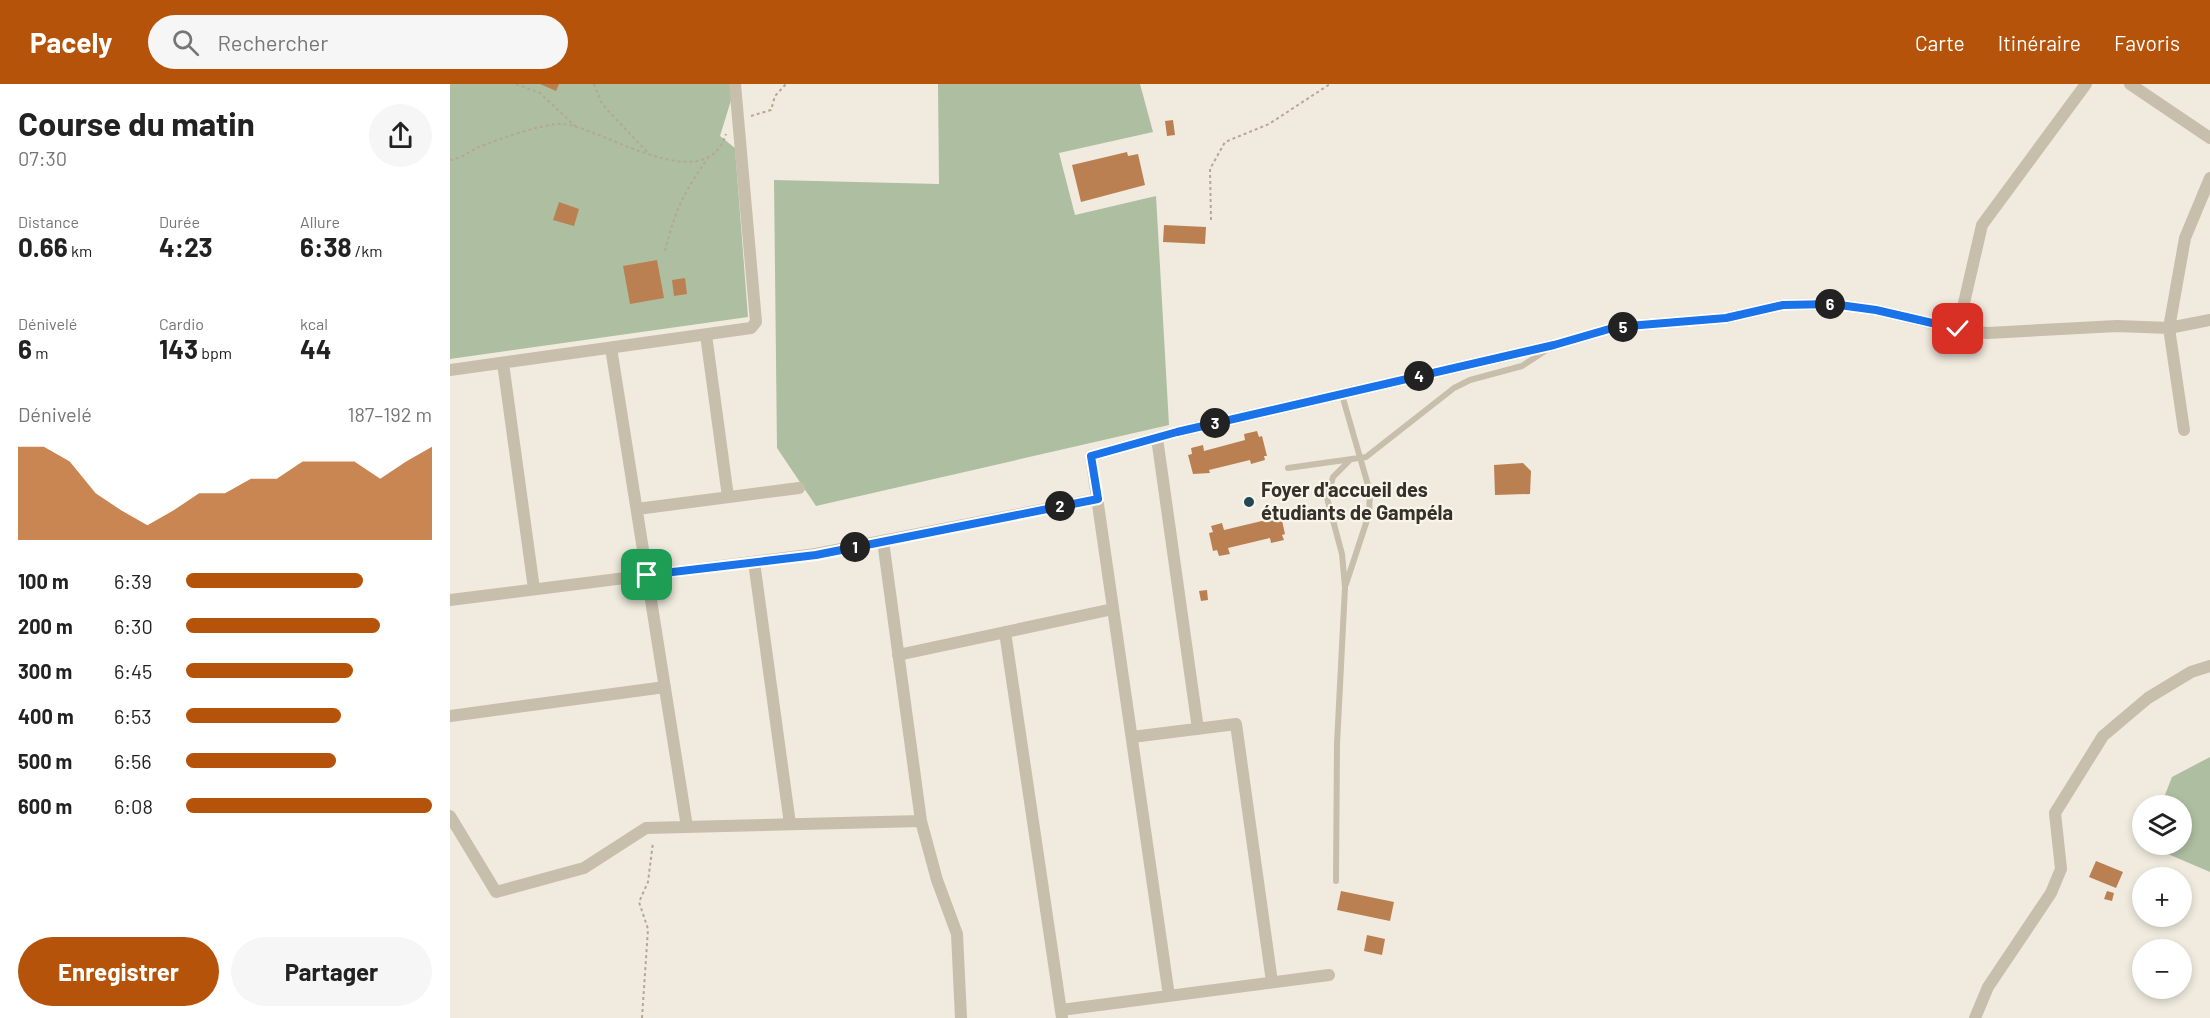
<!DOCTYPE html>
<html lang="fr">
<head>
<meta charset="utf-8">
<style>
  :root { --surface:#fff; --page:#f6f6f6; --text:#222; --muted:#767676; --accent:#b45309 }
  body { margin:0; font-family:Barlow,sans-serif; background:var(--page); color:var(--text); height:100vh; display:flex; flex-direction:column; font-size:22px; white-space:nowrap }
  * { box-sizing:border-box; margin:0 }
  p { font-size:20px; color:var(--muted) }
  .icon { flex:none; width:33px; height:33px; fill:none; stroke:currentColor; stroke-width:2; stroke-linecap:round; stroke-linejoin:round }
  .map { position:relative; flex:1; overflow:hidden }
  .drawer { display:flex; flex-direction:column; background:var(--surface); width:450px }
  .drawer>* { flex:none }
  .controls { position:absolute; left:1682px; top:711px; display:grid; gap:12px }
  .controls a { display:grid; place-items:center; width:60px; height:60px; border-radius:50%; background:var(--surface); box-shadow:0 3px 9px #0003; font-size:30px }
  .pin { position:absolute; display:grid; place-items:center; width:51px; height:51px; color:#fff; margin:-26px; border-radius:12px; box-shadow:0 3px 9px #0006 }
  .km { position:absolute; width:30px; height:30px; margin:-15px; border-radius:50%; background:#222; color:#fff; font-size:16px; line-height:30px; text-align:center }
  .round { display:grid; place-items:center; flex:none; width:63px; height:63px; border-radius:32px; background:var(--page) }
  .overview { display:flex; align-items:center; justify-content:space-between; height:102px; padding:0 18px }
  h1 { font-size:33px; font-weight:700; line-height:45px }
  .stats { display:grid; grid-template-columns:repeat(3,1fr); gap:9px; height:102px; padding:6px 18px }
  .stats div { display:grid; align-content:center }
  .stats b { font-size:26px; font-weight:700 }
  .stats small { font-size:16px; font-weight:400 }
  .stats p { font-size:16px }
  .chart { height:168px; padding:12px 18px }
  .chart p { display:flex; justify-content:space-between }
  .chart svg { width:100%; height:108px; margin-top:6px; fill:var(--accent); opacity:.7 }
  .button { display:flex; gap:12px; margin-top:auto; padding:12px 18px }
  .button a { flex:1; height:69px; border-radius:36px; background:var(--accent); color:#fff; font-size:24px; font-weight:700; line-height:69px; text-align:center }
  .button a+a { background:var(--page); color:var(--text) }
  ul { padding:0 18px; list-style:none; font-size:20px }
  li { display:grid; grid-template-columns:96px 72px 1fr; align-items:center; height:45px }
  li i { height:15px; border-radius:8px; background:var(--accent) }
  header { display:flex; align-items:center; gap:36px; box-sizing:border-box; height:84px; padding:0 30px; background:var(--accent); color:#fff }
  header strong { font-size:28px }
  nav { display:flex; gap:33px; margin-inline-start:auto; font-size:21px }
  .search { width:420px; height:54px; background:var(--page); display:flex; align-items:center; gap:15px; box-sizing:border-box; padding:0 21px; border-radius:33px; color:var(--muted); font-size:22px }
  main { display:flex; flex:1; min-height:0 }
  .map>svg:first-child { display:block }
</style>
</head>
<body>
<header>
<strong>Pacely</strong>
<div class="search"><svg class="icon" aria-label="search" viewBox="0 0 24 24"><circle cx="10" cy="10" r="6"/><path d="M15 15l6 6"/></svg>Rechercher</div>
<nav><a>Carte</a><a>Itinéraire</a><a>Favoris</a></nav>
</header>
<main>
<section class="drawer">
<div class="overview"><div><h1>Course du matin</h1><p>07:30</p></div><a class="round"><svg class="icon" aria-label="share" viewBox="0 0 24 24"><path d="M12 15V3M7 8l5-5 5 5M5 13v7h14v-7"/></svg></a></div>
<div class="stats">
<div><p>Distance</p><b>0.66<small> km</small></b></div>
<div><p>Durée</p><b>4:23</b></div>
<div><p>Allure</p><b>6:38<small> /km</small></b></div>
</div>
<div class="stats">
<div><p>Dénivelé</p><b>6<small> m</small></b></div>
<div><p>Cardio</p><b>143<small> bpm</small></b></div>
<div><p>kcal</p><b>44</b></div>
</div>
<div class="chart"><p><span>Dénivelé</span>187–192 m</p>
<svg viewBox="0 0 160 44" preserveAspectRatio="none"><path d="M0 44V6L10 6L20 12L30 25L40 32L50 38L60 32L70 25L80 25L90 19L100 19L110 12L120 12L130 12L140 19L150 12L160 6V44z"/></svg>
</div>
<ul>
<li><b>100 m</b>6:39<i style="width:72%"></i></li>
<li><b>200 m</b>6:30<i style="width:79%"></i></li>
<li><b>300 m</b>6:45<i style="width:68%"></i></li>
<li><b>400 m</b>6:53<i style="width:63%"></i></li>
<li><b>500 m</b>6:56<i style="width:61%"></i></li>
<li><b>600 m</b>6:08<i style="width:100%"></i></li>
</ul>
<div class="button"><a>Enregistrer</a><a>Partager</a></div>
</section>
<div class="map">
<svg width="1760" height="934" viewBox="0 0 1760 934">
  <rect width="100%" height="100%" fill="#f0ebde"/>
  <path fill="#aebea0" d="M0,0H281L282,13L270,52L285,64L298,233L0,275Z
    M488,0H690L703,48L609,69L625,131L706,112L719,341L366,422L327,364L324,96L489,100Z
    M1760,673V788L1697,761L1731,760V722L1711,721L1722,693Z"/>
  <path fill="#ba8052" d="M90,0H109L106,7Z
    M723,36L725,51L717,52L715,37Z
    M677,68L678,72L688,70L695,101L631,118L622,81Z
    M109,118L129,125L124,142L103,136Z
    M714,141L756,143L755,160L713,158Z
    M207,176L214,214L180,220L173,182Z
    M235,194L237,210L224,212L222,196Z
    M807,347L809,353L812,352L817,372H814L815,376L801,380L800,376L759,386L760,389L743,390L738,371L742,370L741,364L753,361L754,367L795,356L794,350Z
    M1073,379L1081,387L1080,410L1045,411L1044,381Z
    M826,426L828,433L831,432L835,450L832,451L834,456L821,459L820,454L778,464L780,470L769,472L767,466L763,467L759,449L763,448L761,442L772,439L774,446L816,436L814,428Z
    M757,506L758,516L751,517L749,507Z
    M1646,777L1673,788L1666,804L1639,793Z
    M891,807L944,818L940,837L887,826Z
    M1657,807L1664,809L1662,817L1654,815Z
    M917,851L935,855L932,871L914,867Z"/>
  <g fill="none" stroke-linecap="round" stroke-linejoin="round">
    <path stroke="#b3a896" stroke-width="2" stroke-dasharray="3 3" stroke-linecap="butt" d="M66,0L90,9L126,43
      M144,0L152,20L198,69
      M301,32L321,26L325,12L336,0
      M0,76C10,75 20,67 29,63C46,56 94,39 112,40C150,42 255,117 276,50
      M761,136L760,85L775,58L819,40L880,0
      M215,167C225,126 234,108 258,74
      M192,934L198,845L189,818L198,798L203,758"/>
    <path stroke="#c7beab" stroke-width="6" d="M892,311L920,408L919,430L896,500
      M838,384L916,373L1004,304L1020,296L1072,282L1095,267
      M886,797L887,660L895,503L892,470L877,414L883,393L899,377"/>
    <path stroke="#c7beab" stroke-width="12" d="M1680,0L1760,54
      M1508,245L1532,141L1636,0
      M256,251L278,413
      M161,264L237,743
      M53,279L84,505
      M0,286L301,244L306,238L285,0
      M1734,346L1719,244L1735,154L1760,94
      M707,354L748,645
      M187,425L349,404
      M433,457L471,737L487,796L507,850L511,934
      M304,478L340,740
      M0,516L366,470L647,415
      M555,548L612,934
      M448,571L663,525
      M0,632L215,603
      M682,653L786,640L822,898
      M0,732L46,808L134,784L196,744L471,737
      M719,912L641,372L727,348L1104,261L1166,243L1276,234L1333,221L1382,220L1426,226L1515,247L1538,249L1667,242L1719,244L1760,236
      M611,926L879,891
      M1525,934L1538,903L1601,809L1611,785L1605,729L1653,652L1698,614L1741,588L1760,582"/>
  </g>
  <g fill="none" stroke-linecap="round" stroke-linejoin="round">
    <g stroke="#fff" stroke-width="12">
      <path id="route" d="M197,491L366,471L648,415L641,372L727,348L1104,261L1166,243L1276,234L1333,221L1382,220L1426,226L1508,245"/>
    </g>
    <use href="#route" stroke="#1a73e8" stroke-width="8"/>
  </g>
  <circle fill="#234753" stroke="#f8f5ea" stroke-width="2" cx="799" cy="418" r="6"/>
  <g text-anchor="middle" stroke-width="4.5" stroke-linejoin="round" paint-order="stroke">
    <g font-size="20" font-weight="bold" fill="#36302a" stroke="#f8f5ea" text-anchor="start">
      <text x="811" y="413">Foyer d'accueil des<tspan x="811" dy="23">étudiants de Gampéla</tspan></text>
    </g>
  </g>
</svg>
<div class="controls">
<a><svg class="icon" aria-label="layers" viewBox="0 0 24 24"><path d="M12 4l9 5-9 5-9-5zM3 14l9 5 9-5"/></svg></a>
<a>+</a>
<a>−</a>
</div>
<div class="pin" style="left:197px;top:491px;background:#1e9e55"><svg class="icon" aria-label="arrive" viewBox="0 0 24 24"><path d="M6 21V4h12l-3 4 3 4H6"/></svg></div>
<div class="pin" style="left:1508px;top:245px;background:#d93025"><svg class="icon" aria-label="check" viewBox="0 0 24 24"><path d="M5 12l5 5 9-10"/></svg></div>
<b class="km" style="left:405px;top:463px">1</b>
<b class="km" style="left:610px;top:422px">2</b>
<b class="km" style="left:765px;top:339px">3</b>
<b class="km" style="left:969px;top:292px">4</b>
<b class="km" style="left:1173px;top:243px">5</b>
<b class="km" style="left:1380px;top:220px">6</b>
</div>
</main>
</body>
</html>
